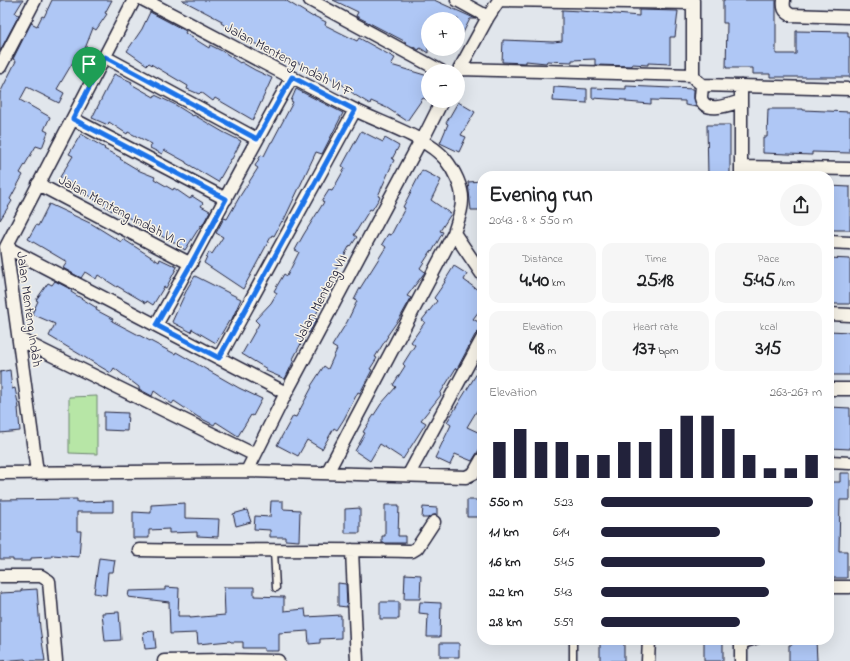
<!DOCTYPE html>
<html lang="en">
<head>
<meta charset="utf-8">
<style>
  :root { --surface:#fff; --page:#f6f6f6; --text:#202124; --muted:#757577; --accent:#22223b }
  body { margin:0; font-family:"Indie Flower",sans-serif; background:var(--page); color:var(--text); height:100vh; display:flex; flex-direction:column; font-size:15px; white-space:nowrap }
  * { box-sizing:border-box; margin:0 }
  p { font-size:13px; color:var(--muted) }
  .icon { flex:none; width:22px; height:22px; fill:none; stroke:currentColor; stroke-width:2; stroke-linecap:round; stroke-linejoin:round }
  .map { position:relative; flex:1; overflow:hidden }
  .sheet { position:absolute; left:477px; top:171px; width:357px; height:474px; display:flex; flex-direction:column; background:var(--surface); border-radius:16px; box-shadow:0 4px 16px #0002 }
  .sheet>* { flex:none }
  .tools { position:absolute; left:421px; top:12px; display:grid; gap:8px }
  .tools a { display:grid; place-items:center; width:44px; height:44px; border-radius:50%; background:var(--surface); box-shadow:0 4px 16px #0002; font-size:20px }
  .pin { position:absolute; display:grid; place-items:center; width:34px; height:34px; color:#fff; margin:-41px -17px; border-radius:50% 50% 50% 0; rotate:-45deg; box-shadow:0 0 4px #0007 }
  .pin .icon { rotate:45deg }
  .round { display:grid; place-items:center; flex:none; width:42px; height:42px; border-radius:21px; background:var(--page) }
  .headline { display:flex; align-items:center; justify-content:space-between; height:68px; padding:0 12px }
  h1 { font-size:22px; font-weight:800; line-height:30px }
  .stats { display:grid; grid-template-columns:repeat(3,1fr); gap:6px; height:68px; padding:4px 12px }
  .stats div { display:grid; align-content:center; border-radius:10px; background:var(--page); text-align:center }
  .stats b { font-size:20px; font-weight:800 }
  .stats small { font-size:11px; font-weight:400 }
  .stats p { font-size:11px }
  .chart { height:112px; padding:8px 12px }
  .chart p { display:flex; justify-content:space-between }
  .chart svg { width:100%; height:72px; margin-top:4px; stroke:var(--accent); stroke-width:6 }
  ul { padding:0 12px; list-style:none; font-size:13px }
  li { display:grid; grid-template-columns:64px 48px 1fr; align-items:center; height:30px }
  li i { height:10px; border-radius:5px; background:var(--accent) }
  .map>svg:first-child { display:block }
</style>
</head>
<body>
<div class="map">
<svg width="850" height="661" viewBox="0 0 850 661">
  <rect width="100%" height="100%" fill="#e1e6ec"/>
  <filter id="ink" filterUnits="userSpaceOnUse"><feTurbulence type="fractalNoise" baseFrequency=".025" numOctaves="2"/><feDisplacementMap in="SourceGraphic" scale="8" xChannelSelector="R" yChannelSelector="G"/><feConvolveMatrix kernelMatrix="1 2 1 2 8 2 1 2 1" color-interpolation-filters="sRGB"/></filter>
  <g filter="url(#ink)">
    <path fill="#b7e6a6" stroke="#6c8470" d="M97,396V454L69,453V397Z"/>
    <path fill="#afc7f5" stroke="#22223b" d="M0,0H23L15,13L19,15L0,51Z
      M52,0H112L105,13L107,14L96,30L93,28L79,64L73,62L57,89L64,93L59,103L27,87L20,100L50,117L44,130L48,132L42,148L36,146L20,173L23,175L10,199L12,201L0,220V93L16,61L13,59L31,23L37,26L42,16L44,17Z
      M182,0H285L313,17L314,16L326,22L325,25L357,41L359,38L395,58L391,65L428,76V100L423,98L407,121L387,108L371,101L370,104L355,95L338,81H334L318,70L316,73L297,62L296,64L282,55L281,57L250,41L249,42L233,33L234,31L221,23L222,21Z
      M333,0H434L476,19H470L458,43V19H428V53L420,48L419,50L405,43L406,42L356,16L358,12Z
      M723,0H776V54H796V31L848,32V37H850V77H770V74H753V68H726L727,23H723Z
      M562,10L581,11L639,16V10L678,11L675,37H670V64L648,63V65L632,64V66L595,65V59L572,60V62L547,61L546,63L526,61V63L502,62L503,40L553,42L562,41Z
      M150,12L186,31L185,33L209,48L210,45L224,52L240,63L241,62L255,70L272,78L253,120L215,98L213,101L201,92L199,94L187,89L188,86L149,63L147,65L127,51L142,29Z
      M114,74L132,82L131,84L154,97L155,95L174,104L193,116L194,115L223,132L241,141L232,159H231L218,182L186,163V162L164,150L162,154L150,148L152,144L128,132L127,134L109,122L108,125L92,118Z
      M626,86L694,89V98L697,107L685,105V101L651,100V104L626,102V100L592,98V88L626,89Z
      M554,87L587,89V103L553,101Z
      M296,89L343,113L322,154L316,152L283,222L282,221L274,236L272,235L243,289L204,263L209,252L212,254L223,237L216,233L224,218L227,219L240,196L258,168L255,166L261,155L264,156L271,142H272L293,102L291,101Z
      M458,102L475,112L461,135L466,137L459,152L440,143L448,124L446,123Z
      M768,109H803V110L850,112V153L812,152V155L763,153V137H767Z
      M707,125H730V176H708Z
      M361,131L383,142L385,138L399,146L392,159L394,160L378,196L380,197L372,210L370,209L354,235L357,237L351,246L350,245L343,258L342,257L333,275L334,276L320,302L322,303L314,318L317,319L314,324L309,333L307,332L293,359L294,360L285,379L266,371L267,369L242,354L259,324L255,320L271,303L277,293L274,291L284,274L287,276L299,252L295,250L304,234L324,202L322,201L329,190L332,191L345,168L342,166Z
      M81,134L105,148L104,149L121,158L120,159L140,171L155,177L154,179L173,190L174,188L190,199L192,196L203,203L201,206L210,211L202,226L201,225L185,250L166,237L165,238L113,209L112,211L83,192V191L60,177L73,156L69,154Z
      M422,170L441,180L431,200L451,214L440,231L443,232L432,252L431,251L420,268L425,272L407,296L411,298L401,316L387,336H388L375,357L377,358L370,369L372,370L360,393L358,392L344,419L337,430L334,428L322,449L307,440L298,456L277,445L293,416L296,417L312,387L311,386L324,366L328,369L337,349L332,346L347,322L357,301L354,300L359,290L386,247L382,244L388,234L391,235L405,208L403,207Z
      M482,181V210H471L468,182Z
      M829,186L850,187V230H829Z
      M49,204L92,224L121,242L123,239L159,262L160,259L177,267L166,288L164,287L153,305L147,301L146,303L117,286V287L98,275L96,279L85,272L81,278L63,268L67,262L28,239L36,225L38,226Z
      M829,258L850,259V304H829Z
      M454,266L467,274L464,280L482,293V307L473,319L482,324V332H478L475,335L457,369L456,368L440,394L441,395L421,420L426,423L403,459L380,444L370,461L355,451L365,433L363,432L370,421L381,404L396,387L393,385L405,366L403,364L415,345L411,342L425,322L422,320L437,301L434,298L445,282H444Z
      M195,276L241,299L231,321H229L216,343L192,329L191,332L172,322L188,287Z
      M55,281L72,290L71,292L97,308L96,310L113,319L112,321L175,354L176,352L239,388L262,399L253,416L251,415L238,436L216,422L214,425L198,417L174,401L172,404L154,391L152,396L139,389V387L114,368L111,373L49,336L55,324L32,314L38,301L36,300L48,283L52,285Z
      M829,331L850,332V375H829Z
      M482,365V402L467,427L482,434V445L472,461L455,454L450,465L435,458L451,425L447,422Z
      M10,370L12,389L15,388L19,408H18L20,431L0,433V372Z
      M829,407L850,408V449L829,448Z
      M104,412L128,413L127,431L104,430Z
      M840,473H850V500H840L839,551H847V578H829V482H840Z
      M77,499V502L113,501V512H77V531H81L79,557L52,555V557L31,558V561H13V559H0V500Z
      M467,500H482V517H467Z
      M271,501H283V509L300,510L299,541L285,540V537H270V530L254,529L255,516L270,517Z
      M185,503V518L219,519L218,537L197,536V532L169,533V529L149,530V538H133V512L151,513V505Z
      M385,505H399L398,536H405V543H382V536H385Z
      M423,507L437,508V515H434L428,518H422Z
      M360,508V533H345V509Z
      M247,510L251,522L236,526L233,514Z
      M99,558L115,560L113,572H108L106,595L94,593Z
      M405,574L421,575L420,599H404Z
      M338,583L346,584L347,607L338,606Z
      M165,587L179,588L178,616H190V618L225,615L224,587H254V596L284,597V611L305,609L306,617L341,615V638L320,639V643L309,644L308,631L279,633V651H264V648H243V642H231L230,641L198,644L197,633L170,634L169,602L128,597L129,591L165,590Z
      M37,589L40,628L45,661H26L25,659L0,661V593L21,592V590Z
      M380,602H399V619H380Z
      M420,602L441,603L440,637H427L428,614L419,613Z
      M119,612L121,640L105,641L102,613Z
      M154,631L156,648L145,649L143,632Z
      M600,640H624V661H600Z
      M704,640H723V661H704Z
      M793,640H816L817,661H789V645H792Z
      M440,643H459V657H440Z"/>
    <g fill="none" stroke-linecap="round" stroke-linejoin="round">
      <g stroke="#22223b" stroke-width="9">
        <path id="service" d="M274,551L276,588
          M741,646L758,640
          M573,661V640"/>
      </g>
      <g stroke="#22223b" stroke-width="15">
        <path id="minor" d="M144,0C214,36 283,74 353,109C380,123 427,137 445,159C454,170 463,188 462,201C462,211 457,223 454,233L327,473
          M310,0L441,71
          M457,0L488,17
          M499,0L693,3
          M693,0V75L695,79L702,85L850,89
          M784,0C783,8 784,11 791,15L850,17
          M105,57L257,139
          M0,67L35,0
          M460,69L693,75
          M458,72L488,17L499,0
          M702,85C702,89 701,94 701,98C705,115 731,104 741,101
          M741,86V176
          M73,119L226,199
          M741,167L850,169
          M38,184L191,264
          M454,233L482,274
          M829,242L850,243
          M6,247L286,393
          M829,314L850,315
          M156,325C203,243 245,159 292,77
          M19,339L255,455
          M219,358L355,110
          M829,389H850
          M829,462L850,463
          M247,471L286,393L421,140L426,133L442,101
          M37,472L6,247L134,0
          M0,473L247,471L466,477L474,473L482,459
          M409,474L482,339
          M139,550C228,552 317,548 407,551H412L417,548L434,522
          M352,550L357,661
          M0,576H41L49,581L56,661
          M829,587H850
          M164,661L225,660L278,661
          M648,661L649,640
          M741,661V640"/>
      </g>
      <use href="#service" stroke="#f7f3e8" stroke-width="6"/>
      <use href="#minor" stroke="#f7f3e8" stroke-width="12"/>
    </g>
  </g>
  <g fill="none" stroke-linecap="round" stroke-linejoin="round" filter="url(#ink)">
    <g stroke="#fff" stroke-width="8">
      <path id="route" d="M105,57L257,139L292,77L355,110L219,358L156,325L191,264L226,199L73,119Z"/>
    </g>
    <use href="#route" stroke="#1a73e8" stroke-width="5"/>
  </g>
  <g text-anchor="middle" stroke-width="3" stroke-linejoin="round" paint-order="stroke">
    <g font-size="14" fill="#22223b" stroke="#f7f3e8">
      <text transform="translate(289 59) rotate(28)" y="5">Jalan Menteng Indah VI F</text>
      <text transform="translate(122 211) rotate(28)" y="5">Jalan Menteng Indah VI C</text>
      <text transform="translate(320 298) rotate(-62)" y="5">Jalan Menteng VII</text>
      <text transform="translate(30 309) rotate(82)" y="5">Jalan Menteng Indah</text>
    </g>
  </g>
</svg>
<div class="tools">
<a>+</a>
<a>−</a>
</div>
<div class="pin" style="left:89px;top:88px;background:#1e9e55"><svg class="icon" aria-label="arrive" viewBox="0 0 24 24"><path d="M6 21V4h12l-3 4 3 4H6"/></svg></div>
<section class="sheet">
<div class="headline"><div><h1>Evening run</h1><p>20:43 · 8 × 550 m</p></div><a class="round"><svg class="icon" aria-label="share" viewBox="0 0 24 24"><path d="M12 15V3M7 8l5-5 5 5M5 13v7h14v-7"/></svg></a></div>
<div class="stats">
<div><p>Distance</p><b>4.40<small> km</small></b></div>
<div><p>Time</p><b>25:18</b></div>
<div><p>Pace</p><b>5:45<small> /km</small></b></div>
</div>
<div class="stats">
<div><p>Elevation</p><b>48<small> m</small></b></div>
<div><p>Heart rate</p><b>137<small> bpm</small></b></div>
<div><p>kcal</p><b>315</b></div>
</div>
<div class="chart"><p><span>Elevation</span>263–267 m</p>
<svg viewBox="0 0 160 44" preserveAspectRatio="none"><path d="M5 44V22M15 44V14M25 44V22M35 44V22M45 44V30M55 44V30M65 44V22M75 44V22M85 44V14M95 44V6M105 44V6M115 44V14M125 44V30M135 44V38M145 44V38M155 44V30"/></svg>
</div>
<ul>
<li><b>550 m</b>5:23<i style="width:96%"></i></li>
<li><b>1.1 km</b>6:14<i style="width:54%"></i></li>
<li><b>1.6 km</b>5:45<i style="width:74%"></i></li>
<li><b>2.2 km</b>5:43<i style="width:76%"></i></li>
<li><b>2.8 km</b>5:59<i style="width:63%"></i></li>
</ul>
</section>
</div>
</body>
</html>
